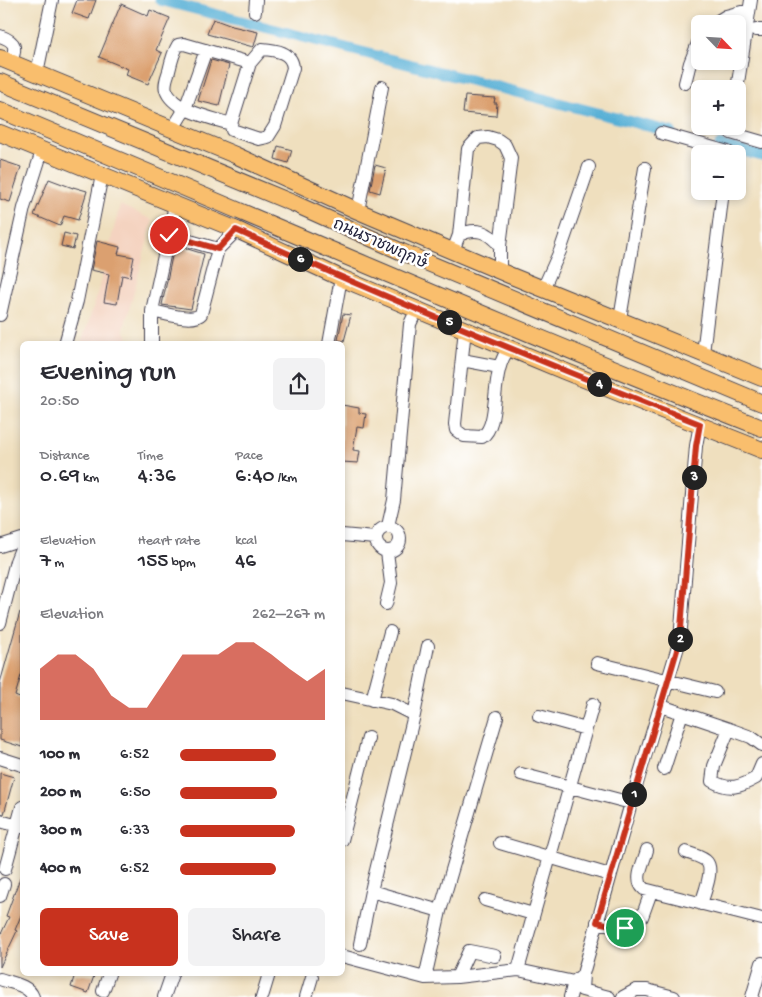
<!DOCTYPE html>
<html lang="en">
<head>
<meta charset="utf-8">
<style>
  :root { --surface:#fff; --page:#f2f2f3; --text:#2b2b33; --muted:#7c7c81; --accent:#c8321e }
  body { margin:0; font-family:"Gochi Hand","Playpen Sans Thai",sans-serif; background:var(--page); color:var(--text); height:100vh; display:flex; flex-direction:column; font-size:19px; white-space:nowrap }
  * { box-sizing:border-box; margin:0 }
  p { font-size:16px; color:var(--muted) }
  .icon { flex:none; width:28px; height:28px; fill:none; stroke:currentColor; stroke-width:2; stroke-linecap:round; stroke-linejoin:round }
  .map { position:relative; flex:1; overflow:hidden }
  .panel { position:absolute; left:20px; top:341px; width:325px; height:635px; display:flex; flex-direction:column; background:var(--surface); border-radius:8px; box-shadow:0 2px 8px #0003 }
  .panel>* { flex:none }
  .needle { width:32px; rotate:115deg }
  .tools { position:absolute; left:691px; top:15px; display:grid; gap:10px }
  .tools a { display:grid; place-items:center; width:55px; height:55px; border-radius:8px; background:var(--surface); box-shadow:0 2px 8px #0003; font-size:25px }
  .pin { position:absolute; display:grid; place-items:center; width:42px; height:42px; color:#fff; margin:-21px; border:2px solid #fff; border-radius:50%; box-shadow:0 1px 5px #0007 }
  .km { position:absolute; width:25px; height:25px; margin:-12px; border-radius:50%; background:#222; color:#fff; font-size:14px; line-height:25px; text-align:center }
  .round { display:grid; place-items:center; flex:none; width:52px; height:52px; border-radius:8px; background:var(--page) }
  .overview { display:flex; align-items:center; justify-content:space-between; height:85px; padding:0 20px }
  h1 { font-size:28px; font-weight:600; line-height:38px }
  .figures { display:grid; grid-template-columns:repeat(3,1fr); gap:8px; height:85px; padding:5px 20px }
  .figures div { display:grid; align-content:center }
  .figures b { font-size:21px; font-weight:600 }
  .figures small { font-size:14px; font-weight:400 }
  .figures p { font-size:14px }
  .chart { height:140px; padding:10px 20px }
  .chart p { display:flex; justify-content:space-between }
  .chart svg { width:100%; height:90px; margin-top:5px; fill:var(--accent); opacity:.7 }
  .primary-button { display:flex; gap:10px; margin-top:auto; padding:10px 20px }
  .primary-button a { flex:1; height:58px; border-radius:8px; background:var(--accent); color:#fff; font-size:20px; font-weight:600; line-height:58px; text-align:center }
  .primary-button a+a { background:var(--page); color:var(--text) }
  ul { padding:0 20px; list-style:none; font-size:16px }
  li { display:grid; grid-template-columns:80px 60px 1fr; align-items:center; height:38px }
  li i { height:12px; border-radius:6px; background:var(--accent) }
  .map>svg:first-child { display:block }
</style>
</head>
<body>
<div class="map">
<svg width="762" height="997" viewBox="0 0 762 997">
  <rect width="100%" height="100%" fill="#fff"/>
  <filter id="ink" filterUnits="userSpaceOnUse"><feTurbulence type="fractalNoise" baseFrequency=".02" numOctaves="2"/><feDisplacementMap in="SourceGraphic" scale="10" xChannelSelector="R" yChannelSelector="G"/><feConvolveMatrix kernelMatrix="1 2 1 2 8 2 1 2 1" color-interpolation-filters="sRGB"/></filter>
  <filter id="wash" filterUnits="userSpaceOnUse"><feTurbulence type="fractalNoise" baseFrequency=".0096" numOctaves="4" result="noise"/><feDisplacementMap in="SourceGraphic" scale="20" xChannelSelector="R" yChannelSelector="G"/><feGaussianBlur stdDeviation="1.12" result="paint"/><feColorMatrix in="noise" values="0 0 0 0 0 0 0 0 0 0 0 0 0 0 0 0 0 1.4 0 .05"/><feComposite in="paint" operator="in"/></filter>
  <g filter="url(#wash)">
    <rect width="100%" height="100%" fill="#efdfbe"/>
    <path fill="#f4d3c0" d="M120,205L153,220L124,329L131,344H81L95,302Z"/>
    <g fill="none" stroke-linecap="round" stroke-linejoin="round">
      <path stroke="#59b0d6" stroke-width="11" d="M160,0L671,132
        M720,145L762,156"/>
    </g>
    <g id="blocks">
      <path fill="#dba070" d="M77,0H96L89,19L72,13Z
        M121,4L148,16L150,10L170,18L156,50L162,53L148,84L126,75L128,69L99,57Z
        M213,19L232,26L258,32L254,46L253,47L207,34Z
        M211,60L229,65L219,106L198,101Z
        M465,96L495,98L494,103H497L496,116L463,113Z
        M278,146L292,150L288,163L275,159Z
        M0,160L21,167L10,202L0,199Z
        M375,165L386,168L380,193L370,190Z
        M49,179L73,188V187L87,191L78,220L64,216L60,226L34,215Z
        M64,233L76,236L73,249L61,246Z
        M97,241L120,247L118,254L134,257L130,277L122,275L117,304L104,302L109,274L91,270Z
        M174,247L180,248L181,247L204,254L191,309L162,305Z
        M343,314L351,315L344,341L338,340Z
        M342,405L359,408V413L366,414L364,428L357,427L353,450L360,451L358,463L342,462Z
        M20,612L22,613V672L15,696L22,699V747L0,740V683Z
        M0,773L14,777L4,814L0,813Z
        M21,875L22,913L15,930L17,931L0,967V936L9,917L6,916Z
        M75,974L94,976L88,993L71,987Z"/>
    </g>
  </g>
  <g filter="url(#ink)">
    <use href="#blocks" fill-opacity="0" stroke="#413e4f" stroke-width="1"/>
    <g fill="none" stroke-linecap="round" stroke-linejoin="round">
      <g stroke="#413e4f" stroke-width="14">
        <path id="minor" d="M255,12L256,0
          M713,24L726,16L749,10
          M756,30H762
          M0,36C17,42 16,47 11,63
          M262,49C276,50 292,52 293,68L275,126L268,137L259,139L232,130L231,124L250,63Z
          M37,73L52,0
          M685,83L690,63L700,38
          M737,89L751,0
          M231,124C212,118 173,111 166,90C164,84 167,77 169,71C171,62 173,53 178,45L184,44L250,63
          M172,130L185,109L206,50
          M661,133L728,152
          M731,133L762,142
          M358,211L382,87
          M169,235L218,249
          M459,235C476,227 488,231 500,246
          M453,251L459,235L468,149L478,138L488,137L498,140L505,145L511,158L500,246V270
          M543,289L560,251L589,167
          M152,311C163,313 193,323 201,314L218,249L237,230
          M0,315L24,208L42,151
          M620,319L645,168
          M465,329L455,424L456,430L464,436L482,437C502,423 488,370 510,348
          M65,344L77,301L102,175
          M152,344V311L175,205
          M329,344L341,278
          M703,353L723,191
          M462,360L499,367
          M388,526L394,500L410,324L417,309
          M376 539a12 12 0 1 1 24 0a12 12 0 1 1-24 0Z
          M342,535L375,538
          M0,546L22,539
          M386,604L391,583L387,552
          M0,623L16,561L22,546
          M428,646L414,715L371,891L440,911
          M597,663L715,692
          M342,693L392,704L414,715
          M372,700L390,632
          M661,706L729,729
          M539,716L586,729
          M762,745L751,737L729,729L714,766L712,781C730,791 740,787 756,778L762,764
          M0,758L22,765
          M664,769L682,713
          M521,774L631,803
          M0,821L22,827
          M342,840L368,738
          M500,843L610,875
          M647,850C644,862 633,880 644,889L762,919
          M686,852C693,855 703,857 707,862C714,870 704,894 701,904
          M5,869L22,807
          M0,896L4,884
          M485,900L533,914
          M597,922L625,928L635,927L642,917L651,892
          M360,944L371,891
          M342,956L425,978L457,977L518,970L574,982
          M518,970L593,704
          M583,974L582,990L609,997
          M457,977L469,951L495,956
          M425,978L440,911L497,717
          M0,979C11,983 29,985 33,997
          M103,991L109,974
          M164,997L172,974
          M262,997L269,974
          M306,997L312,977
          M570,997L574,982L583,974L631,803L680,640L696,446L700,424
          M623,997L636,990H647L674,997
          M752,997L762,963"/>
      </g>
      <g stroke="#413e4f" stroke-width="18">
        <path id="major" d="M0,58L235,155L358,211L509,275L762,378
          M0,82L295,204L402,252L762,403
          M0,110C254,216 506,327 762,428
          M0,133L237,230L341,278L564,371L762,450"/>
      </g>
      <use href="#minor" stroke="#fff" stroke-width="12"/>
      <use href="#major" stroke="#f9be6d" stroke-width="16"/>
    </g>
  </g>
  <g fill="none" stroke-linecap="round" stroke-linejoin="round" filter="url(#ink)">
    <g stroke="#fff" stroke-width="10">
      <path id="route" d="M169,235L218,249L236,230C389,300 544,363 700,424L696,446L680,640L597,922L625,928"/>
    </g>
    <use href="#route" stroke="#c8321e" stroke-width="6"/>
  </g>
  <g text-anchor="middle" stroke-width="5" stroke-linejoin="round" paint-order="stroke">
    <g font-size="16" fill="#22223b" stroke="#fff">
      <text transform="translate(381 242) rotate(24)" y="6">ถนนราชพฤกษ์</text>
    </g>
  </g>
</svg>
<div class="tools">
<a><svg class="needle" viewBox="-14 -14 28 28"><path d="M0-13l5 13h-10z" fill="#e53935"/><path d="M0 13l5-13h-10z" fill="#7c7c81"/></svg></a>
<a>+</a>
<a>−</a>
</div>
<div class="pin" style="left:625px;top:928px;background:#1e9e55"><svg class="icon" aria-label="arrive" viewBox="0 0 24 24"><path d="M6 21V4h12l-3 4 3 4H6"/></svg></div>
<div class="pin" style="left:169px;top:235px;background:#d93025"><svg class="icon" aria-label="check" viewBox="0 0 24 24"><path d="M5 12l5 5 9-10"/></svg></div>
<b class="km" style="left:634px;top:794px">1</b>
<b class="km" style="left:680px;top:639px">2</b>
<b class="km" style="left:694px;top:477px">3</b>
<b class="km" style="left:599px;top:384px">4</b>
<b class="km" style="left:449px;top:322px">5</b>
<b class="km" style="left:300px;top:259px">6</b>
<section class="panel">
<div class="overview"><div><h1>Evening run</h1><p>20:50</p></div><a class="round"><svg class="icon" aria-label="share" viewBox="0 0 24 24"><path d="M12 15V3M7 8l5-5 5 5M5 13v7h14v-7"/></svg></a></div>
<div class="figures">
<div><p>Distance</p><b>0.69<small> km</small></b></div>
<div><p>Time</p><b>4:36</b></div>
<div><p>Pace</p><b>6:40<small> /km</small></b></div>
</div>
<div class="figures">
<div><p>Elevation</p><b>7<small> m</small></b></div>
<div><p>Heart rate</p><b>155<small> bpm</small></b></div>
<div><p>kcal</p><b>46</b></div>
</div>
<div class="chart"><p><span>Elevation</span>262–267 m</p>
<svg viewBox="0 0 160 44" preserveAspectRatio="none"><path d="M0 44V19L10 12L20 12L30 19L40 32L50 38L60 38L70 25L80 12L90 12L100 12L110 6L120 6L130 12L140 19L150 25L160 19V44z"/></svg>
</div>
<ul>
<li><b>100 m</b>6:52<i style="width:66%"></i></li>
<li><b>200 m</b>6:50<i style="width:67%"></i></li>
<li><b>300 m</b>6:33<i style="width:79%"></i></li>
<li><b>400 m</b>6:52<i style="width:66%"></i></li>
</ul>
<div class="primary-button"><a>Save</a><a>Share</a></div>
</section>
</div>
</body>
</html>
